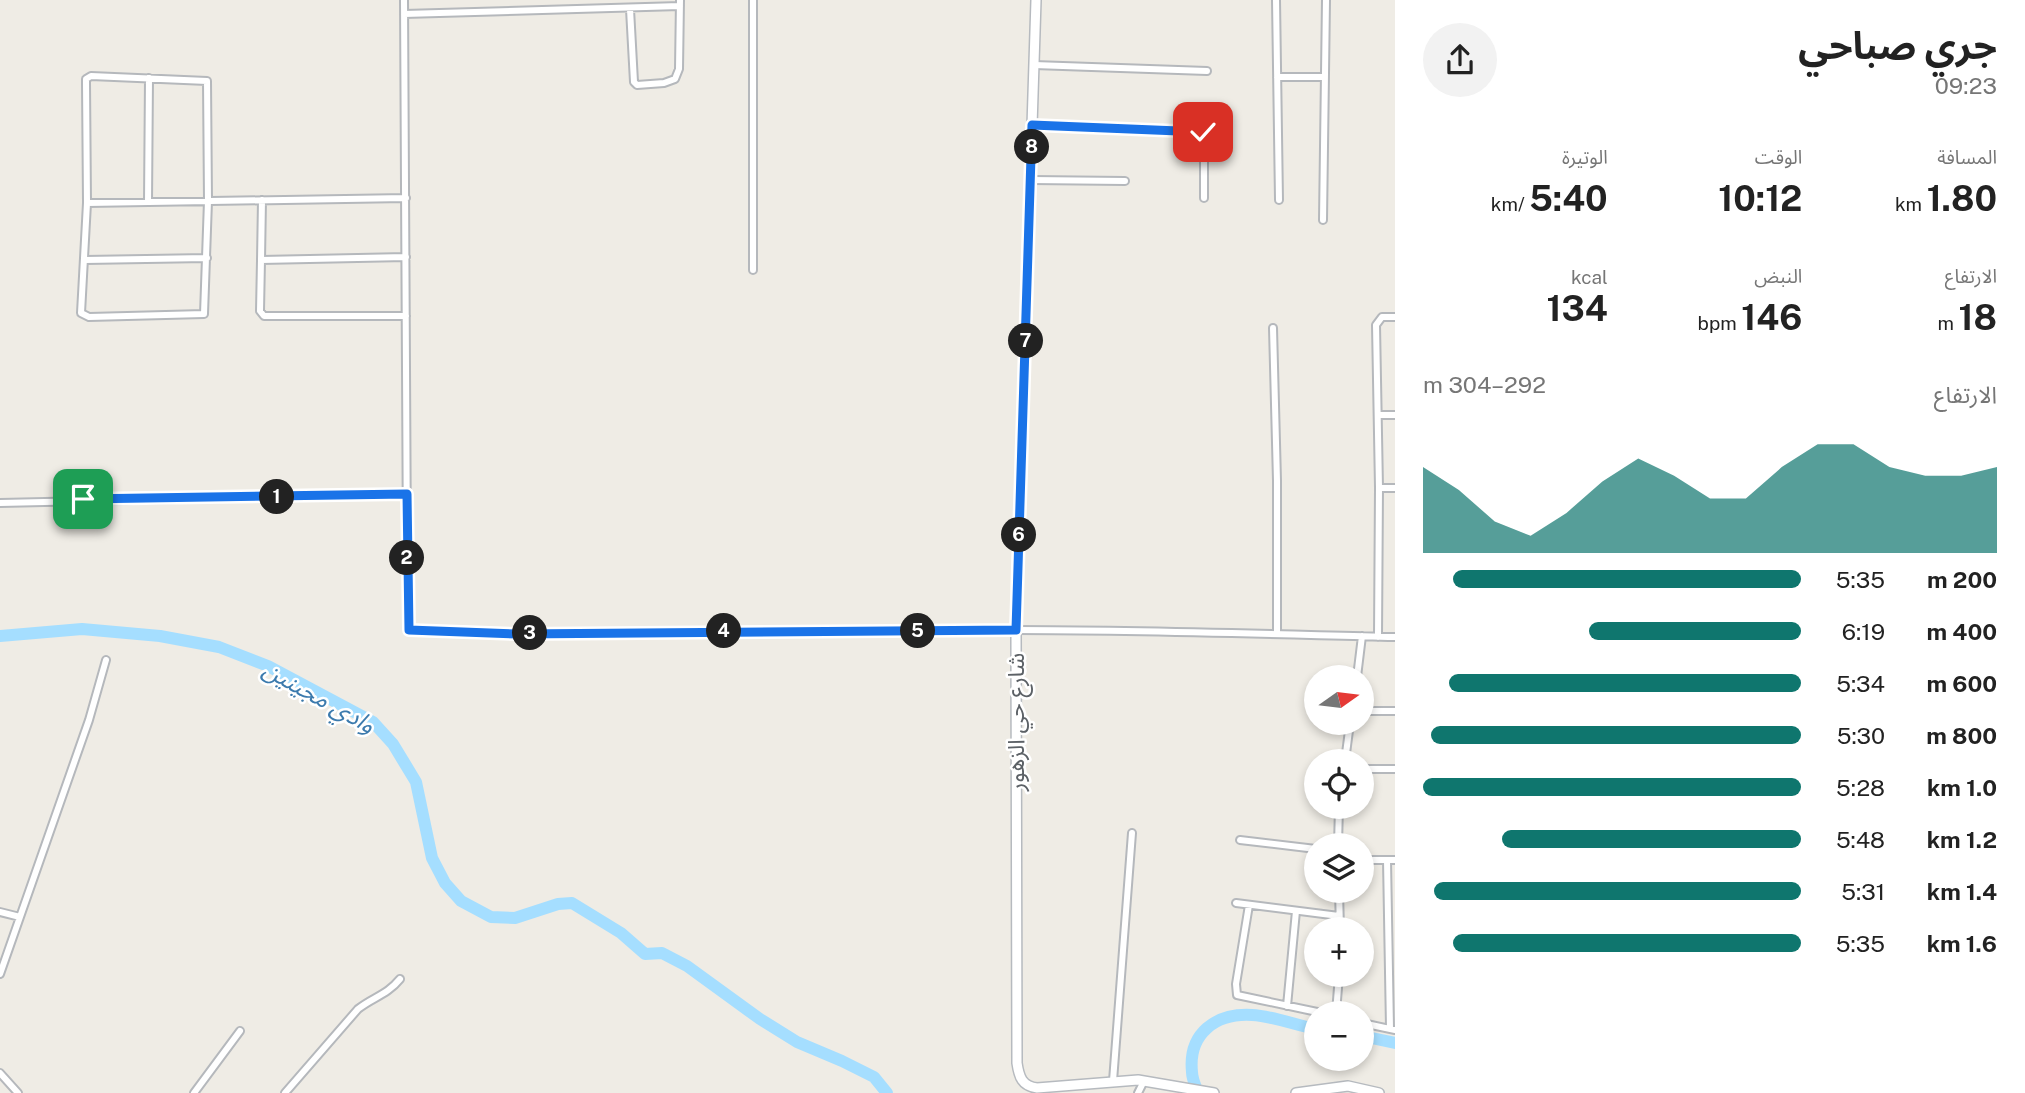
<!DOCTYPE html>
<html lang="ar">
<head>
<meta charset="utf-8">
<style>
  :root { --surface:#fff; --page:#f2f2f2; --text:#222; --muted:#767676; --accent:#0f766e }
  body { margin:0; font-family:"Public Sans","Noto Sans Arabic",sans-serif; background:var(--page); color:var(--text); direction:rtl; height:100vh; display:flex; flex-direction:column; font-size:26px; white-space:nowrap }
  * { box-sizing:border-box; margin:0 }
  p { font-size:23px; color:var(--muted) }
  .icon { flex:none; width:38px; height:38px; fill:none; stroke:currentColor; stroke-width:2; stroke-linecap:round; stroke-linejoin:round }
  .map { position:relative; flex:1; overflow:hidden; direction:ltr }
  .drawer { display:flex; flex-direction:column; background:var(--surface); width:630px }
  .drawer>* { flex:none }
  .needle { width:46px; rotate:76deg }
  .tools { position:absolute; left:1304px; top:665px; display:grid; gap:14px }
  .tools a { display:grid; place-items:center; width:70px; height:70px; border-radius:50%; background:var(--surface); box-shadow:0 4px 10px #0003; font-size:35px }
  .pin { position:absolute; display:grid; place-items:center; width:60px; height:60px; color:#fff; margin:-30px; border-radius:14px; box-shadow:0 4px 10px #0006 }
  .km { position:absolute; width:35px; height:35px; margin:-18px; border-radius:50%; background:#222; color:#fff; font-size:19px; line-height:35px; text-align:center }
  .round { display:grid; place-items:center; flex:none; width:74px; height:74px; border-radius:37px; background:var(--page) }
  .headline { display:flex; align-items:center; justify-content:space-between; height:119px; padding:0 28px }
  h1 { font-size:38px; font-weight:700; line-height:52px }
  .figures { display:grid; grid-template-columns:repeat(3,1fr); gap:10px; height:119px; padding:7px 28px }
  .figures div { display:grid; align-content:center }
  .figures b { font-size:35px; font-weight:700 }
  .figures small { font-size:19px; font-weight:400 }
  .figures p { font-size:19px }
  .chart { height:196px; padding:14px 28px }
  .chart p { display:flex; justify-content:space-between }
  .chart svg { width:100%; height:126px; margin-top:7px; fill:var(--accent); opacity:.7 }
  ul { padding:0 28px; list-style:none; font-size:23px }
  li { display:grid; grid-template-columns:112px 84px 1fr; align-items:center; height:52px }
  li i { height:18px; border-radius:9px; background:var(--accent) }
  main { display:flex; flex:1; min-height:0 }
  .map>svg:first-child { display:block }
</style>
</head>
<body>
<main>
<section class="drawer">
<div class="headline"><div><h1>جري صباحي</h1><p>09:23</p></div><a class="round"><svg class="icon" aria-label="share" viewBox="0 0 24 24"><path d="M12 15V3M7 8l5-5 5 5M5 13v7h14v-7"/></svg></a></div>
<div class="figures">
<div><p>المسافة</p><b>1.80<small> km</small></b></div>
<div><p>الوقت</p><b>10:12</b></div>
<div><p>الوتيرة</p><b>5:40<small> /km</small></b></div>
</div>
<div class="figures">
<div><p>الارتفاع</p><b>18<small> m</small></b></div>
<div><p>النبض</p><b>146<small> bpm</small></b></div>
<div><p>kcal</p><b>134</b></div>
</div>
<div class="chart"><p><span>الارتفاع</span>292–304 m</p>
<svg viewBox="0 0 160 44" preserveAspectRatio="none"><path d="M0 44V14L10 22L20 33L30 38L40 30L50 19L60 11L70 17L80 25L90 25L100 14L110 6L120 6L130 14L140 17L150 17L160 14V44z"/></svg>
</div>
<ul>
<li><b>200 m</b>5:35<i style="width:92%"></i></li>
<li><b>400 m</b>6:19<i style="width:56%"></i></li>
<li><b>600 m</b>5:34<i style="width:93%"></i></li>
<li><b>800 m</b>5:30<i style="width:98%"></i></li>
<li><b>1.0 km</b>5:28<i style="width:100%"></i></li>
<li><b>1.2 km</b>5:48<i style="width:79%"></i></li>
<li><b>1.4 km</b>5:31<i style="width:97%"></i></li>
<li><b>1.6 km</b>5:35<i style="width:92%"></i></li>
</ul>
</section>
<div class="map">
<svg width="1395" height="1093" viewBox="0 0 1395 1093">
  <rect width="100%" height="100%" fill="#efece5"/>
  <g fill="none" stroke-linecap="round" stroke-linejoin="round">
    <path stroke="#a5deff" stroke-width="12" d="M0,636L82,629L160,636L219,647L268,666L373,722L393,744L416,782L432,858L445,883L461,901L491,917L515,918L558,904L572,903L621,933L645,954L662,953L687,966L760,1019L797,1042L842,1061L874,1077L887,1093
      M1362,1036L1395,1043
      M1198,1093C1196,1087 1192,1079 1192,1072C1188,1033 1216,1013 1252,1015C1273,1016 1295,1025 1316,1029"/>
    <g stroke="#b5b8bc" stroke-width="10">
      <path id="street" d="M404,0L407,553L409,630C610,637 812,630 1013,630C1141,630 1268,634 1395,637
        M1276,0L1279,200
        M630,9L634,82L637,85L664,83L675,79L679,69L680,0
        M404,14L680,6
        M1034,65L1207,71
        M91,76L207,81L208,201L204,314L89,317L81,313L87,203L86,83V79Z
        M1277,77H1325
        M1032,125L1198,130L1204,135V198
        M1031,180L1125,181
        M148,202L149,78
        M87,203L406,198
        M1323,220L1326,0
        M406,257L261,260L260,311L264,316H406
        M85,260L207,258
        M261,260L262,200
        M753,270V0
        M1273,328L1277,481V633
        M1379,415H1395
        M1379,488H1395
        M0,503L407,494
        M1378,637L1379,488L1376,325L1382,317H1395
        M1357,677L1362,636
        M1362,711H1395
        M1345,761L1350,723
        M1362,769H1395
        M1240,840L1316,849
        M1338,845L1339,807
        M1362,860H1395
        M1387,860L1390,1028
        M1339,891L1340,929
        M1236,903L1339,916
        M1249,905L1236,984L1237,995L1322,1013
        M0,912L20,917
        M0,974L89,720L106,660
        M1287,1006L1296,911
        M1336,1013L1339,975
        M1362,1023L1395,1030
        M0,1073L18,1093
        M1113,1081L1132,833
        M194,1093L240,1031
        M285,1093L358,1009C373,997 387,995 400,979
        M1138,1093L1144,1081"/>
    </g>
    <g stroke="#b6babf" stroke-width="12">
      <path id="secondary" d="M1036,0L1016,630L1017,1063C1019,1077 1022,1086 1037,1088L1138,1080L1214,1093
        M1296,1093L1348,1086L1379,1093"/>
    </g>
    <use href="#street" stroke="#fff" stroke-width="6"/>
    <use href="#secondary" stroke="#fff" stroke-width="9"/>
  </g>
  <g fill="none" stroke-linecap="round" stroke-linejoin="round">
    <g stroke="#fff" stroke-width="14">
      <path id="route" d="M83,499L407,494L409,630L517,634L1016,630L1032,125L1203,132"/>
    </g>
    <use href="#route" stroke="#1a73e8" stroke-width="9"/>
  </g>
  <g text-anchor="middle" stroke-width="5" stroke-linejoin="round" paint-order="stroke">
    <g font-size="23" fill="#5c6166" stroke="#fff">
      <text transform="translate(1016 722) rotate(-90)" y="8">شارع حي الزهور</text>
    </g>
    <g font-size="24" font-style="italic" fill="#3b7aad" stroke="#fff">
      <text transform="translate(319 697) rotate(29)" y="8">وادي مجينين</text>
    </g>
  </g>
</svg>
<div class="tools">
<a><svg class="needle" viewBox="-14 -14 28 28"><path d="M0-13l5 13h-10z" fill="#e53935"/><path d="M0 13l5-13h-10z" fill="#767676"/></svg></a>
<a><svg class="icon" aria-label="locate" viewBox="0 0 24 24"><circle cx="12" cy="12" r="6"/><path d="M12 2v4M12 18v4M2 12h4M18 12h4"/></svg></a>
<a><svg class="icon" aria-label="layers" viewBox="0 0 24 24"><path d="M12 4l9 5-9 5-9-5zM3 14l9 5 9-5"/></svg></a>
<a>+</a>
<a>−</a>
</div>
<div class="pin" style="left:83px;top:499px;background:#1e9e55"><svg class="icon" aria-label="arrive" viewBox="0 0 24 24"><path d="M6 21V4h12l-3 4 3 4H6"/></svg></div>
<div class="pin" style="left:1203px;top:132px;background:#d93025"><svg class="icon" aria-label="check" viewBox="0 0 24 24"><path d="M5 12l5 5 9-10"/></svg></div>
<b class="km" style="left:277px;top:497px">1</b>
<b class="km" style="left:407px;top:558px">2</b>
<b class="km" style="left:530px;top:633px">3</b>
<b class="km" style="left:724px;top:631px">4</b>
<b class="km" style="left:918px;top:631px">5</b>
<b class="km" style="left:1019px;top:535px">6</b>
<b class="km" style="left:1026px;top:341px">7</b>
<b class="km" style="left:1032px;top:147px">8</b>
</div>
</main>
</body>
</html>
